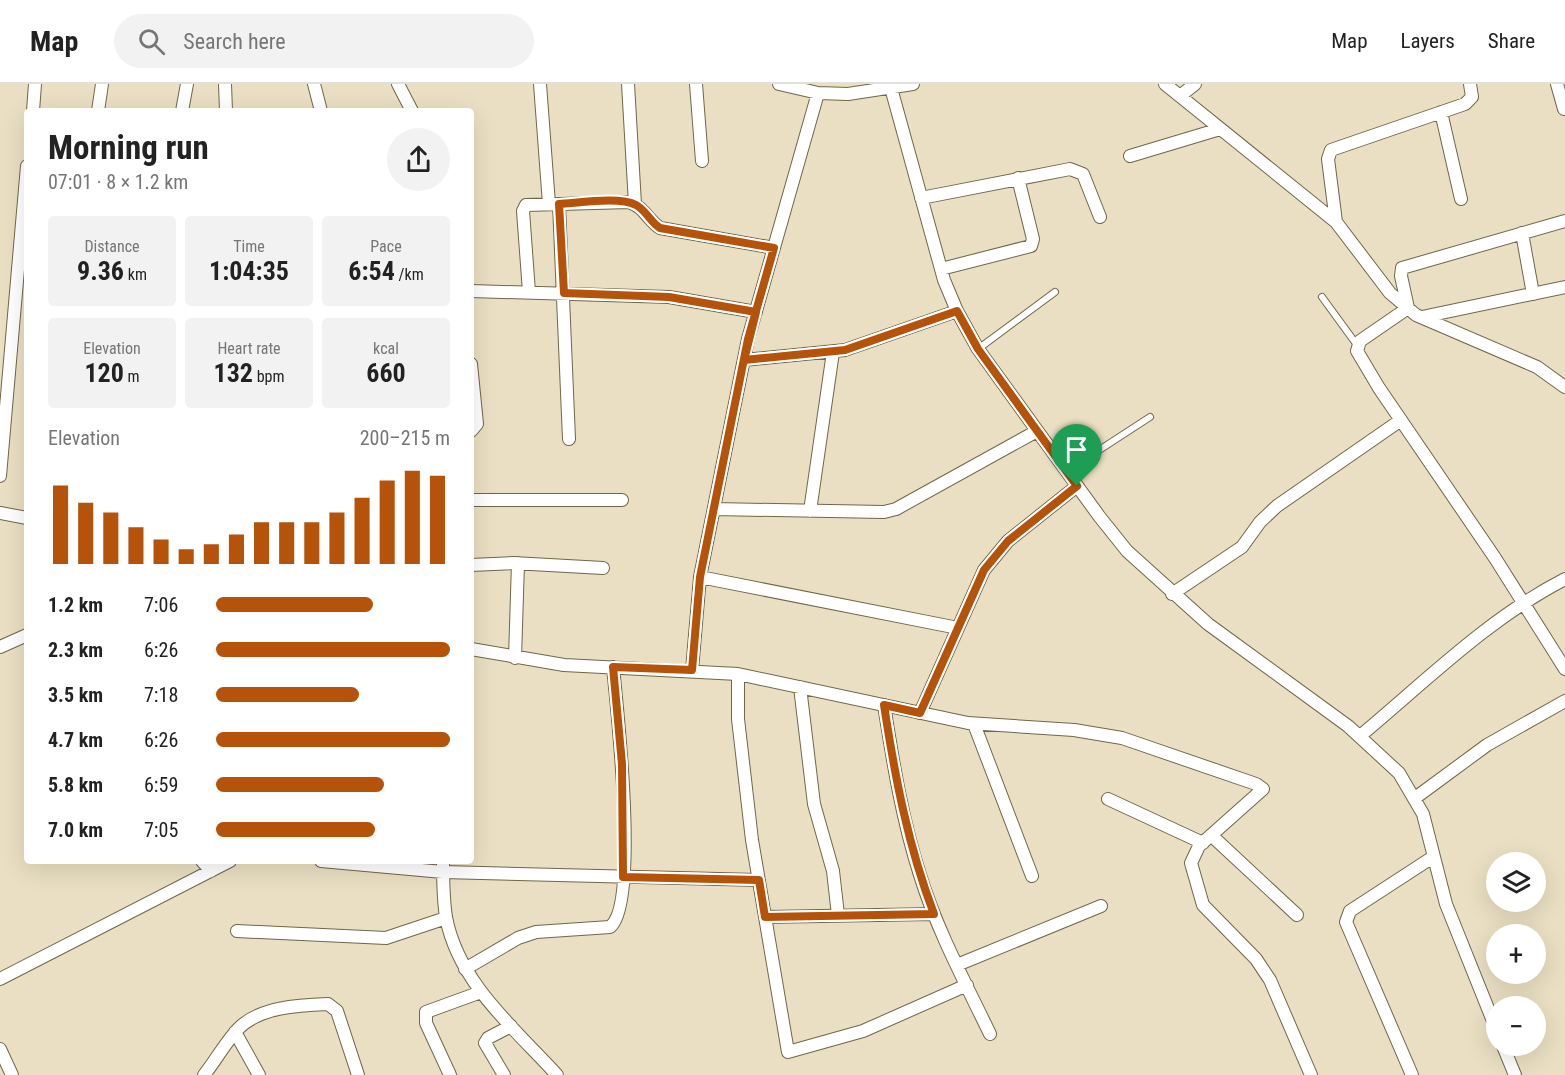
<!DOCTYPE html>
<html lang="en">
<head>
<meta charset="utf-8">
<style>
  :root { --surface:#fff; --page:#f2f2f2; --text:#222; --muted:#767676; --line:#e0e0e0; --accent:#b45309 }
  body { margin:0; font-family:"Roboto Condensed",sans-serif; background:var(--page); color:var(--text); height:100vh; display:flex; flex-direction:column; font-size:22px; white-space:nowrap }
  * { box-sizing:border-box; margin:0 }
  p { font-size:20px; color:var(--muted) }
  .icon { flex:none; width:33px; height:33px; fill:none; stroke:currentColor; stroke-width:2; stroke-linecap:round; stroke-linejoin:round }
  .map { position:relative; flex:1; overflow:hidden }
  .side { position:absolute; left:24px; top:24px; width:450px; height:756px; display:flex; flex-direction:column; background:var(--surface); border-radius:6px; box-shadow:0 6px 24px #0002 }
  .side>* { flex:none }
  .tools { position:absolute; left:1486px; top:768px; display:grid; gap:12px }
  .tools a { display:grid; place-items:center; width:60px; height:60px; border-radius:50%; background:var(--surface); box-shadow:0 6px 24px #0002; font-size:30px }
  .pin { position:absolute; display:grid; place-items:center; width:51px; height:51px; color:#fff; margin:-62px -26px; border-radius:50% 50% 50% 0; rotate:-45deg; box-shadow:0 0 6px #0007 }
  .pin .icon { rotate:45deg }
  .round { display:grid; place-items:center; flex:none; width:63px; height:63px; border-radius:32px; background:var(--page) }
  .headline { display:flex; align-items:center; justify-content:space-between; height:102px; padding:0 24px }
  h1 { font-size:33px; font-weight:700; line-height:45px }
  .figures { display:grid; grid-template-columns:repeat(3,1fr); gap:9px; height:102px; padding:6px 24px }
  .figures div { display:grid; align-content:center; border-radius:6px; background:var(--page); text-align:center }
  .figures b { font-size:26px; font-weight:700 }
  .figures small { font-size:16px; font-weight:400 }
  .figures p { font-size:16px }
  .chart { height:168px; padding:12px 24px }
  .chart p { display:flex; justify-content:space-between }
  .chart svg { width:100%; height:108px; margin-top:6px; stroke:var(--accent); stroke-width:6 }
  ul { padding:0 24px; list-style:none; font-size:20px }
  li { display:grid; grid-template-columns:96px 72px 1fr; align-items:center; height:45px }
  li i { height:15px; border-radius:8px; background:var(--accent) }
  header { display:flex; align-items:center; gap:36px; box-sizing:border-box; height:84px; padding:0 30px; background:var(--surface); border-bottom:2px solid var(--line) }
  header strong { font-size:28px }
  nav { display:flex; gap:33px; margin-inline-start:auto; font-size:21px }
  .search { width:420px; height:54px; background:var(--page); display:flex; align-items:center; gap:15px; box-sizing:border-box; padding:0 21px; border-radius:33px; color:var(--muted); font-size:22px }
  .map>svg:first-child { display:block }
</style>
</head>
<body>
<header>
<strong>Map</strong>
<div class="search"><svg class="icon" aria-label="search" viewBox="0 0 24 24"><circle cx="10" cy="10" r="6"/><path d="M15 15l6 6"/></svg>Search here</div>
<nav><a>Map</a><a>Layers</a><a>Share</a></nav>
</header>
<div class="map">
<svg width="1565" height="991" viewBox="0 0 1565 991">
  <rect width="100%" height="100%" fill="#eadfc2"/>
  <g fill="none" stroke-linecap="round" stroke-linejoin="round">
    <g stroke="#6f664b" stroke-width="8">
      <path id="lane" d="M1322,213L1357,261
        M978,265L1055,208
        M1067,387L1150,333"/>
    </g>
    <g stroke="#6f664b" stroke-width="14">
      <path id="street" d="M225,0L226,27
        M314,0L321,27
        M398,0L412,27
        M540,0L549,120
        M628,0L635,120
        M696,0L702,77
        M779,0L818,9
        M1165,0L1336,138L1390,209L1416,231L1537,283L1565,303
        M1557,0L1564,25
        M891,4L944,196L957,227L978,265L1099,432L1127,467L1208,540L1348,642L1399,689L1423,730L1446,820L1497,947
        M1180,12L1195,0
        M33,27L35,0
        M98,27L102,0
        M182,27L187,0
        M1441,28L1461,115
        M1130,72L1220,45
        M921,114L1070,85L1083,90L1100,133
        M559,120L569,355
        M1565,137L1402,184L1401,192L1408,224L1360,257L1357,267L1379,304L1495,474L1565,585
        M1336,138L1328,75L1331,66L1465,20L1472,13L1470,0
        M1522,149L1533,210
        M941,185L1031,162L1033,155L1018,94
        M471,207L669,213L756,228
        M529,208L523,127L526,121L629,118C644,123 648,136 660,144L774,164
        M1422,233L1565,203
        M744,276L845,266L957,227
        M471,280L477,340L471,347
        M0,392L27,82
        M471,416H622
        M714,425L884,428L896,425L1037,347
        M810,427L833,268
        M0,429L27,434
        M471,481L513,479L603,484
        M700,493L958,544
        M1172,510L1242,463L1260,438L1277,422L1401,336
        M0,563L27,551
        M471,565L564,581L738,590L968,639L1074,646L1122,654L1256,700L1263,705L1199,762L1191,779L1203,821L1256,875L1270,896L1311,991
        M515,574L518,479
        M692,586L700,493L748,255L818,9L848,10L913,0
        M738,590V635L752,756L788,968L863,947L967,901
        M800,603L814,720L833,787L838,831
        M884,621C893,678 902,735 920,791C937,846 965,898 990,950
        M920,629L984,486L1008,457L1077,402
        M974,640L1032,792
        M1360,652C1426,597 1489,534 1565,495
        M1415,714L1487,661L1565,617
        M1108,715L1203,759
        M1211,751L1297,831
        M202,777L211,787
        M321,777L443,788L759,796
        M443,777C443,796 443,814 446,833C458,898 514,944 557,991
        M765,833L934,830
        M237,847L386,854L446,834
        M957,881L1101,822
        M465,885L518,854L536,848L610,843C639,821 617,624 613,583
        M0,895L230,777
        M235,948L259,991
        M1503,962L1515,991
        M0,965L12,991
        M204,991C216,976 225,959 238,945C259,923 299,921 328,920L337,927L358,991
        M450,991L426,939V928L481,908
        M504,991L485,959L488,954L511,942
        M1412,991L1346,838L1350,827L1433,773"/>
    </g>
    <use href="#lane" stroke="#fff" stroke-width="6"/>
    <use href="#street" stroke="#fff" stroke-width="12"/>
  </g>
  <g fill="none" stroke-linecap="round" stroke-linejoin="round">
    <g stroke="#fff" stroke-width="12">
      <path id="route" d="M1077,402L978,265L957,227L845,266L744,276L756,228L669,213L564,209L559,120C578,119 620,112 636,121C646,126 650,138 660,144L774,164L748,255L700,493L692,586L613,583L622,680L623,793L759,796L765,833L934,830C908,762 895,693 884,621L920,629L984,486L1008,457L1077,402"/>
    </g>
    <use href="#route" stroke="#b45309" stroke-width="8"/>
  </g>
</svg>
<div class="tools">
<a><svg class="icon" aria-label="layers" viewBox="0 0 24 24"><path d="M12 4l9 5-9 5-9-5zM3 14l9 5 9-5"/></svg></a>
<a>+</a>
<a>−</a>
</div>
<div class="pin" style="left:1077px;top:402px;background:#1e9e55"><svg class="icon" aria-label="arrive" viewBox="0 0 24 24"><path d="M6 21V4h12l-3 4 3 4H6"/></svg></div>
<section class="side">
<div class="headline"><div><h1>Morning run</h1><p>07:01 · 8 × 1.2 km</p></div><a class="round"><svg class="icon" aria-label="share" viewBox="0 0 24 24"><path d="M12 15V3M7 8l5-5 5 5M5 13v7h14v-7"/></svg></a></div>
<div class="figures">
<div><p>Distance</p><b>9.36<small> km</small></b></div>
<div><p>Time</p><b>1:04:35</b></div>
<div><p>Pace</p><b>6:54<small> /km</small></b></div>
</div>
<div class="figures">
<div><p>Elevation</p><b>120<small> m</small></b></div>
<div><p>Heart rate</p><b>132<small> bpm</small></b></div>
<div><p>kcal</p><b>660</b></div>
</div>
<div class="chart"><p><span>Elevation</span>200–215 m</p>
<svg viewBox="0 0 160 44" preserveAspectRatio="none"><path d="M5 44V12M15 44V19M25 44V23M35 44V29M45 44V34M55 44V38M65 44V36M75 44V32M85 44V27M95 44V27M105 44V27M115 44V23M125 44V17M135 44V10M145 44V6M155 44V8"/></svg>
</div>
<ul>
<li><b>1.2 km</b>7:06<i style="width:67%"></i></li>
<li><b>2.3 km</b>6:26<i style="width:100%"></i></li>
<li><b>3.5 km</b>7:18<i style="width:61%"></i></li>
<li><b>4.7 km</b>6:26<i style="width:100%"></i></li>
<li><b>5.8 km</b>6:59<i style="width:72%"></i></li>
<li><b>7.0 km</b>7:05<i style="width:68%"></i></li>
</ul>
</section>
</div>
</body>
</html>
